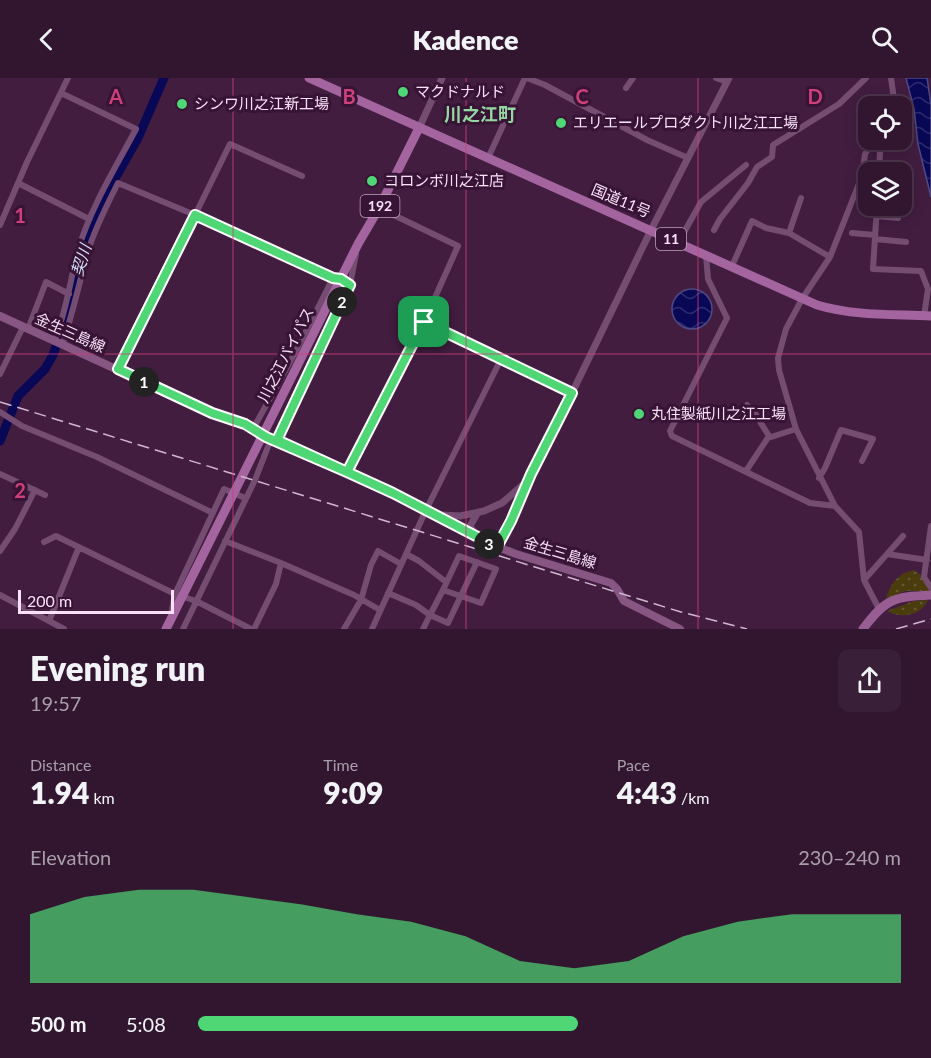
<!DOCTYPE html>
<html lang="en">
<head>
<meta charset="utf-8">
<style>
  :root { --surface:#321630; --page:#3a1f38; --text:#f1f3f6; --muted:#a89fab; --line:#4d354c; --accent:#4fd675 }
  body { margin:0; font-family:Lato,"Noto Sans JP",sans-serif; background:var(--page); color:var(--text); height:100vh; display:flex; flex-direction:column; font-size:22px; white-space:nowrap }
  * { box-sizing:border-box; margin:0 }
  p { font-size:20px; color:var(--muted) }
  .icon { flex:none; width:33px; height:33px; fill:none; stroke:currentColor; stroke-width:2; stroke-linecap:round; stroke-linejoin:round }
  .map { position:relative; height:551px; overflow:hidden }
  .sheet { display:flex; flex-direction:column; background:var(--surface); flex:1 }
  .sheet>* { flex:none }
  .tools { position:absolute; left:858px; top:18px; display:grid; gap:12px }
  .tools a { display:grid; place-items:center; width:54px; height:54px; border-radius:12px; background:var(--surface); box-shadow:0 3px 15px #0003,0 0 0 2px var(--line); font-size:30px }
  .scale { position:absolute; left:18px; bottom:15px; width:156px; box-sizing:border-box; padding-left:6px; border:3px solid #f9e1f7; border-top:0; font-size:16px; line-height:21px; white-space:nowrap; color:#f9e1f7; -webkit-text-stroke:4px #371335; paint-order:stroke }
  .pin { position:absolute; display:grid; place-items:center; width:51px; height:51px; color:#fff; margin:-26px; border-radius:12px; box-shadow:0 3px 9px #0006 }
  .km { position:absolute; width:30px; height:30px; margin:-15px; border-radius:50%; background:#222; color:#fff; font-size:16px; line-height:30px; text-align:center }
  .round { display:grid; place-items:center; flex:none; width:63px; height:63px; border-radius:12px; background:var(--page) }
  .summary { display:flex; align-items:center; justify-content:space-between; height:102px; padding:0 30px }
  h1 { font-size:33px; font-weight:800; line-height:45px }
  .figures { display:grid; grid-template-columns:repeat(3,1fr); gap:9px; height:102px; padding:6px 30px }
  .figures div { display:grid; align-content:center }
  .figures b { font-size:30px; font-weight:800 }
  .figures small { font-size:16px; font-weight:400 }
  .figures p { font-size:16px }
  .chart { height:168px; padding:12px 30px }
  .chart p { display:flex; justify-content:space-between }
  .chart svg { width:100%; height:108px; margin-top:6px; fill:var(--accent); opacity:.7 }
  ul { padding:0 30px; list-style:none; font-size:20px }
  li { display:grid; grid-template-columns:96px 72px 1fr; align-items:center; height:45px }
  li i { height:15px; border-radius:8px; background:var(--accent) }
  header { display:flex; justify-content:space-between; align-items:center; height:78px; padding:0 30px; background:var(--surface); font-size:27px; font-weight:800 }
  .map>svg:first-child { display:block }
</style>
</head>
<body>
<header><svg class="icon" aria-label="back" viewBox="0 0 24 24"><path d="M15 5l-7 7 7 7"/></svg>Kadence<svg class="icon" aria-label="search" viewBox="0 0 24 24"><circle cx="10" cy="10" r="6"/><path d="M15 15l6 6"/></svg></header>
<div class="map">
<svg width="931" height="551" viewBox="0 0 931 551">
  <defs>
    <pattern id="park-dots" width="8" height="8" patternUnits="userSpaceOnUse" patternTransform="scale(1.5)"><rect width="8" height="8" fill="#4b3c0e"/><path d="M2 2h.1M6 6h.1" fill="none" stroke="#665832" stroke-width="1.8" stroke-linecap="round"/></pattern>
    <pattern id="water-waves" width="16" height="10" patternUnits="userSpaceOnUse" patternTransform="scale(1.5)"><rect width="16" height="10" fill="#090856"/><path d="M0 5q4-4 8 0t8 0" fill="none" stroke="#2e2c6f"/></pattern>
  </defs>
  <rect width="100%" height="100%" fill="#421d40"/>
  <path fill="url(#park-dots)" d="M914,492L922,498L930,513H905L886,521C890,506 898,495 914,492Z
    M928,522C921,538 901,541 887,533L914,523Z"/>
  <path fill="url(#water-waves)" stroke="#514986" stroke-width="1.5" d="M906,0H927L931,27V119L918,66L914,31Z
    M672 231a20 20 0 1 1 40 0a20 20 0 1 1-40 0Z"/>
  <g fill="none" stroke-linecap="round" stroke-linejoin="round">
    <path stroke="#090856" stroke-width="9" d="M0,363L18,318L45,291L53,277L70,228L85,165L105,118L138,60L164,0"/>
    <path stroke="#764d72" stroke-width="6" d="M527,0L545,7L647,62L688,80
      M716,0L727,4
      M891,0L895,28
      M626,10L633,0
      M874,62L865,76L862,98L830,179L802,221L786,251L778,280L779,292L796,351L835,428L859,454L864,502L879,531
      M878,62L880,75L879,94
      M488,80L525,0
      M18,105L89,141
      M877,128L873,191L921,193L928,211L924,238
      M876,138L898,140
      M0,147L27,84L68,0
      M714,152L720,141L748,105L757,89L772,79L773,67L839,26L866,0
      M789,155L801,120
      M852,155L875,157
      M875,161L906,164
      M678,165L701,124L746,87
      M706,177L708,201L727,240L670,353L672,358L810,425L835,428
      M732,188L752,143L766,150L789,155L830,179
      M350,207L356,176
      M424,244L572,315
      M28,251L46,204L69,216
      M54,264C67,233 70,201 79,169C92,127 116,89 136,51L61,15
      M62,267C73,236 79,205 88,173C95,150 107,127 118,105L195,137L230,66L302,98
      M118,291L195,137L333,200
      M0,296L23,249
      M0,334L22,348L97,379L213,435
      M253,351L296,273L333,200L341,201L350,207L277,362
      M769,358L771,359L796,351
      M746,393L769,358L754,334L747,327
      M347,394L424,244L458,168L379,130
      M0,396L45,417
      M819,400L825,390L841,352L873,361L862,383
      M931,448L924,499L931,510
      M225,463L281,485L276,506L254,551
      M44,464L56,458L175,516L196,523L251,551
      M497,469L511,443L528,402
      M0,473L15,451L35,412
      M406,476L419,483L446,504
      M887,476L927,482
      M459,478L496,491L481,525L443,512Z
      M281,485L354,517L380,532
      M864,502L903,458
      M443,512L430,537L448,545L477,484
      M388,515L416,527L430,537L423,551
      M0,517L64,551
      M171,537L175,516L224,411L245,420
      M49,543L79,469
      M183,551L255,402L271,361
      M344,551L361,522L371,487L378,473L401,486
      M372,551L426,432L501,281"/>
    <path stroke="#764d72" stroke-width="7" d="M419,50L442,0
      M442,437L460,438L484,433L502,425L525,405L572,315L651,152L729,0
      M475,456L470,448L477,436"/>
    <path stroke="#875683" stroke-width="8" d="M0,238L212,335L245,346L266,359L393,415L448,442L485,464L516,476L611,505L617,511L624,523L680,551"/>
    <path stroke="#985e94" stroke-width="9" d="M863,551C886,520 894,519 931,517"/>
    <path stroke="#a4649f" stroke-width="9" d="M309,0L817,227C854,238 893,236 931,238
      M166,551L358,166L379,130L419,50"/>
    <path stroke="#d1b7cf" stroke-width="1.5" stroke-dasharray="12 6" stroke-linecap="butt" d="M0,324L681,534L747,551
      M896,551L931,541"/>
  </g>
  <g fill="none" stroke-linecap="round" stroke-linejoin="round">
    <g stroke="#fff" stroke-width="12">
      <path id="route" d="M424,244L347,394L266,359L245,346L212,335L118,291L195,137L333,200L341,201L350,207L277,362L393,415L497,469L511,443L531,396L572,315L424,244"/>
    </g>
    <use href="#route" stroke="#4fd675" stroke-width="8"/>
  </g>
  <path fill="none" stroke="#cd407a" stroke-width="1.5" stroke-opacity="0.55" d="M233,0V551M466,0V551M698,0V551M0,276H931"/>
  <g fill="#4fd675" stroke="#371335" stroke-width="2">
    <circle cx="403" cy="14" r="6"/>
    <circle cx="182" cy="26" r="6"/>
    <circle cx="561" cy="45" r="6"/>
    <circle cx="372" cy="103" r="6"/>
    <circle cx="639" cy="336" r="6"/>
  </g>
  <g text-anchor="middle" stroke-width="6" stroke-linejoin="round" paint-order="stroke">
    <g fill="#371335" stroke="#bfa3bd" stroke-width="1.5">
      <rect x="360.5" y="117" width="39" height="22" rx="4.5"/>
      <rect x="656" y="150" width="30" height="22" rx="4.5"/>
    </g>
    <g font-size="14" font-weight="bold" fill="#f9e1f7">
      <text x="380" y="133">192</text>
      <text x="671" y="166">11</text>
    </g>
    <g font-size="15" fill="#f9e1f7" stroke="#371335" text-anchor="start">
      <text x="415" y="19">マクドナルド</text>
      <text x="194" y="31">シンワ川之江新工場</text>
      <text x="573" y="50">エリエールプロダクト川之江工場</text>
      <text x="384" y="108">コロンボ川之江店</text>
      <text x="651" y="341">丸住製紙川之江工場</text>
    </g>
    <g font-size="15" fill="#f9e1f7" stroke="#371335">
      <text transform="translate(621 123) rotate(23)" y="5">国道11号</text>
      <text transform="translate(70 255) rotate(24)" y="5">金生三島線</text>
      <text transform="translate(286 277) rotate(-63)" y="5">川之江バイパス</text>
      <text transform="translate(560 475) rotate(17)" y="5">金生三島線</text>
    </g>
    <g font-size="16" font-style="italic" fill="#d5dffa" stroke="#371335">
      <text transform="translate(81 182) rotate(-73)" y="6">契川</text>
    </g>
    <g font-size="18" font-weight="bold" fill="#95d7a1" stroke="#371335">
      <text x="480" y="43">川之江町</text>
    </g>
  </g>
  <g font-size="20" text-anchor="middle" font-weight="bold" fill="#cd407a" stroke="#371335" stroke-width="6" stroke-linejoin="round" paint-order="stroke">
    <text x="116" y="26">A</text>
    <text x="349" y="26">B</text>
    <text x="582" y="26">C</text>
    <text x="815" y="26">D</text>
    <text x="20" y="145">1</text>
    <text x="20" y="420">2</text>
  </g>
</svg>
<div class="tools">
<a><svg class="icon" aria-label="locate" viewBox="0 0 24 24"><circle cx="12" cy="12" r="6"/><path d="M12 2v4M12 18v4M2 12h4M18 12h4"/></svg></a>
<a><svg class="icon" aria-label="layers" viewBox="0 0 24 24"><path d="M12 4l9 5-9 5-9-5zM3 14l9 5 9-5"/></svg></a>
</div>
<div class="scale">200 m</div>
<div class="pin" style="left:424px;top:244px;background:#1e9e55"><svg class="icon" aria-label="arrive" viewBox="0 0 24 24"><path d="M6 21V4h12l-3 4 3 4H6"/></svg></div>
<b class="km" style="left:144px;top:304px">1</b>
<b class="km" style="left:342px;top:224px">2</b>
<b class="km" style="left:489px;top:466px">3</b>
</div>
<section class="sheet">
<div class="summary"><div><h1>Evening run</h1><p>19:57</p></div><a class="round"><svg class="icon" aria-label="share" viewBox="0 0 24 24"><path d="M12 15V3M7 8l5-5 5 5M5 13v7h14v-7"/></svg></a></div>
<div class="figures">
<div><p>Distance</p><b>1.94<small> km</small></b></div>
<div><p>Time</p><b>9:09</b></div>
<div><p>Pace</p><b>4:43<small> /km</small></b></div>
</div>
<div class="chart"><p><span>Elevation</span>230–240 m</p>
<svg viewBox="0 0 160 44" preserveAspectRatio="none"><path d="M0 44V16L10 9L20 6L30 6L40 9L50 12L60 16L70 19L80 25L90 35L100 38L110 35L120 25L130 19L140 16L150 16L160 16V44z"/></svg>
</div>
<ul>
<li><b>500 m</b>5:08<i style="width:54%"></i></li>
</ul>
</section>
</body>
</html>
